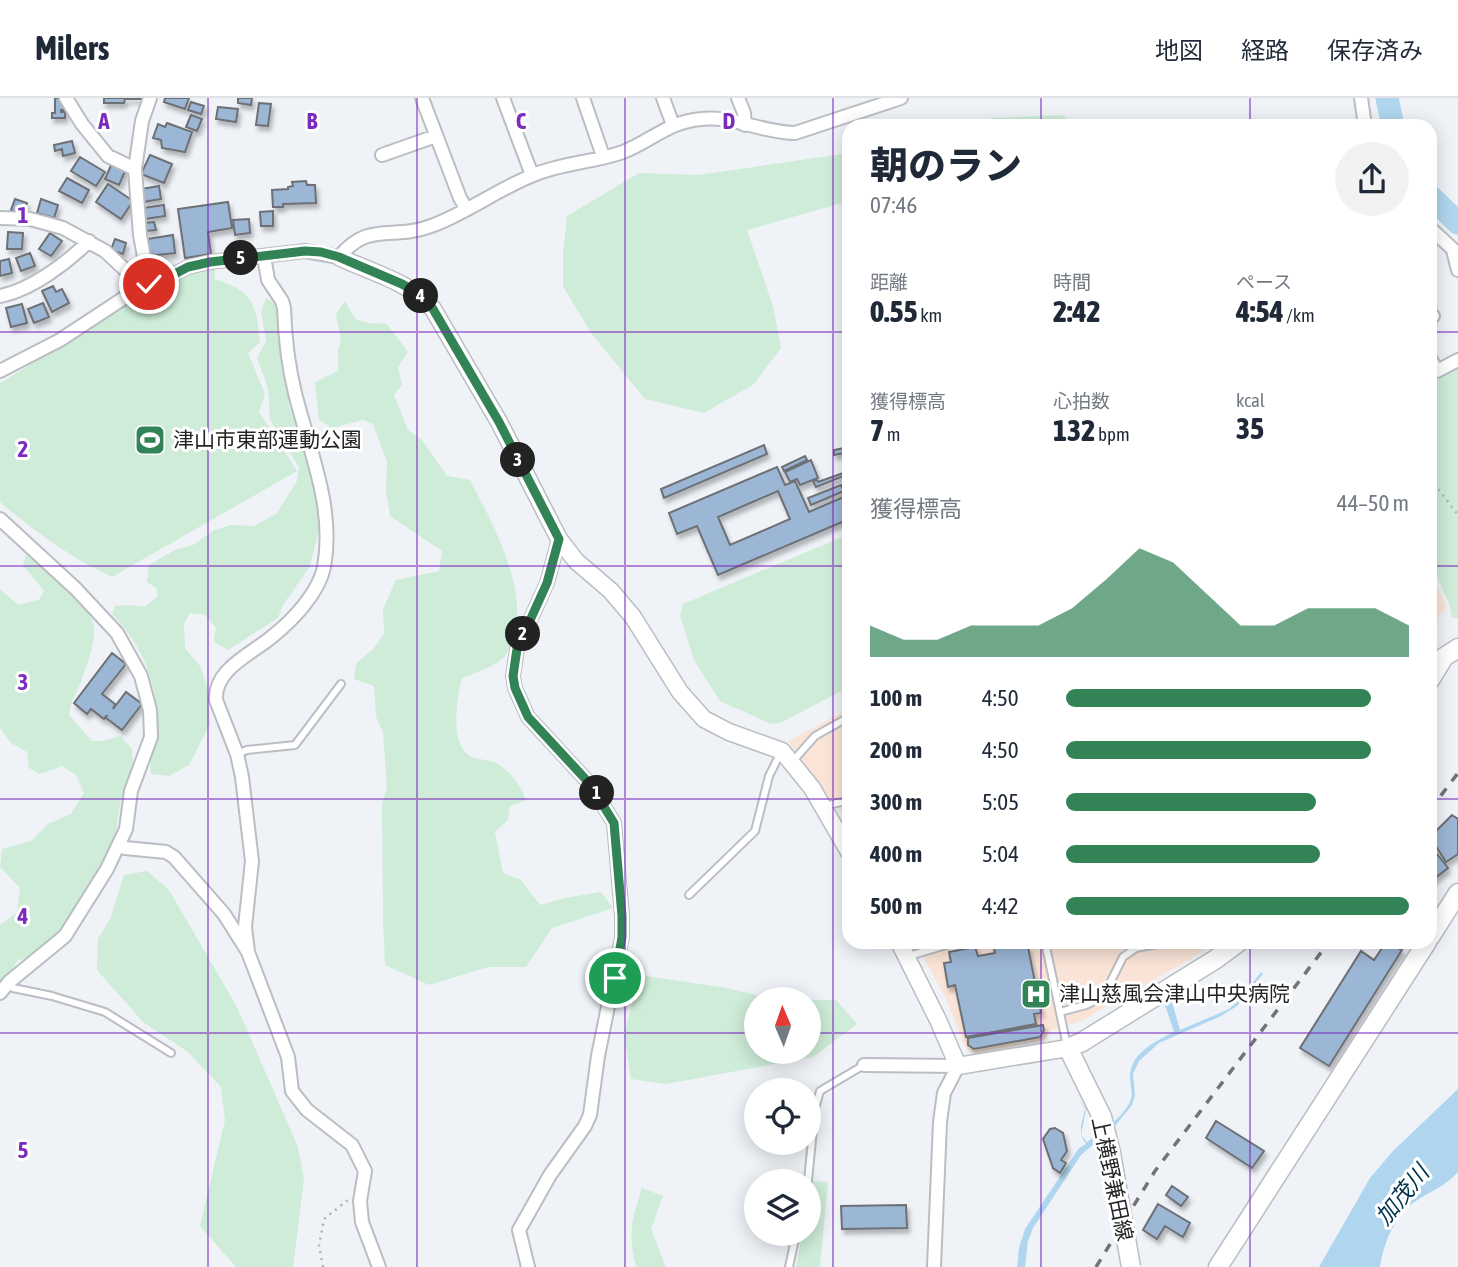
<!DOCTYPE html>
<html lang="ja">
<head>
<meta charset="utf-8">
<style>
  :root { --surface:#fff; --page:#f2f2f3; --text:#1f2937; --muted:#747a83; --line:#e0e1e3; --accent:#328456 }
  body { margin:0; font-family:"Asap Condensed","Noto Sans JP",sans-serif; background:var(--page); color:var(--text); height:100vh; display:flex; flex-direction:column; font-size:26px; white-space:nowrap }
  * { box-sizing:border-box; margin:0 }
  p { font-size:23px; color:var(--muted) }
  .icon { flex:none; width:38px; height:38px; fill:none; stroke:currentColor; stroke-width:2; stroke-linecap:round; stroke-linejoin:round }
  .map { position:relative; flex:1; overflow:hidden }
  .side { position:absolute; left:842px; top:21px; width:595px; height:830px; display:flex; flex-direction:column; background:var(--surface); border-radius:21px; box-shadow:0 4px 18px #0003 }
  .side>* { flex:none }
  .needle { width:46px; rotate:358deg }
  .tools { position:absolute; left:744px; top:889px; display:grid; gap:14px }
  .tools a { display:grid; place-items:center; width:77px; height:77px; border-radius:50%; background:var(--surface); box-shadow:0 4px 18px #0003; font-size:35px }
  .pin { position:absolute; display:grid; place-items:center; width:60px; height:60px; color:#fff; margin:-30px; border:4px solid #fff; border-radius:50%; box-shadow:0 2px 7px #0007 }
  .km { position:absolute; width:35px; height:35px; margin:-18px; border-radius:50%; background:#222; color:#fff; font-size:19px; line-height:35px; text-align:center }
  .round { display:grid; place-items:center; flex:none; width:74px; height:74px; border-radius:37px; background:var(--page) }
  .headline { display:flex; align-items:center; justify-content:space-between; height:119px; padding:0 28px }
  h1 { font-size:38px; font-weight:800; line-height:52px }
  .metrics { display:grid; grid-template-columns:repeat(3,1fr); gap:10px; height:119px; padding:7px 28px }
  .metrics div { display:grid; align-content:center }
  .metrics b { font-size:30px; font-weight:800 }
  .metrics small { font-size:19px; font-weight:400 }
  .metrics p { font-size:19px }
  .chart { height:196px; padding:14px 28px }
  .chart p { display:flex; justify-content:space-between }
  .chart svg { width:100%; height:126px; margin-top:7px; fill:var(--accent); opacity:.7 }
  ul { padding:0 28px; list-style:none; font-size:23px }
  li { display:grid; grid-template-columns:112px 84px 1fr; align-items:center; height:52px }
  li i { height:18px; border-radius:9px; background:var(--accent) }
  header { display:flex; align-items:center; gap:42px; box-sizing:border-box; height:98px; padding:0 35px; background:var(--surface); border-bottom:2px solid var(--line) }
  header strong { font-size:33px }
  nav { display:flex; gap:38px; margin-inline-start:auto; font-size:24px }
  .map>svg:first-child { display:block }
</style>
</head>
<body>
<header>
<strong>Milers</strong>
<nav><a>地図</a><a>経路</a><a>保存済み</a></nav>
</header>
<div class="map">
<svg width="1458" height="1169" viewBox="0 0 1458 1169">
  <defs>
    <filter id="shadow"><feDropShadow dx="2.5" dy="4.5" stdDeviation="2" flood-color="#0004"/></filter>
  </defs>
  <rect width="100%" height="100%" fill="#eff3f8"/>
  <path fill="#fae4d7" d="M1430,473L1447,509L1430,529Z
    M849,611V726L788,643Z
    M915,844H1214L1189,862L1081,923L1052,932L1043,942L973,955L965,949L945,899Z"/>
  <path fill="#ceecd8" d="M1062,17L1077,28H958L994,20Z
    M849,55V103L747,132L773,208L781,250L754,286L704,315L645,301L591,235L563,188V156L567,118L639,75L698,77Z
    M198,172H215V181C254,194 256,206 260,244L248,255L265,296L259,314L297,373L112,479C70,459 35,434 0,404V285L145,196Z
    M266,200L276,205L289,307L317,393L320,429L309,470L283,507L278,520L228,552L214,544L216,530L205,517L190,515L184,526L185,550L200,568L207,588L210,626L189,667L169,678L151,676C148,658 155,645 156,628C159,586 141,545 112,516L115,508L128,507L145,509L158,498L156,490L147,484L149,467L175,452L193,447L214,432L231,427L254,428L276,416L297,383L299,369L270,322L268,290L257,260L266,243L261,213Z
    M345,203L355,221L368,225L387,226L408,254L398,269L402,287L394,297L408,332L422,342L447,378L470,382C494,428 539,508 505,558C499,567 472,576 462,580C457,601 449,644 470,658C476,662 484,661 491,663C507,668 521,687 526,702L510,708L508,722L495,734L503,775L521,782L540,807L565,800L601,794L613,810L552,830L526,869H488L429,887L385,867L383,821L382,706L387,690L383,634L376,619L374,588L354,581L356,566L375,549L384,535L383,511L396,482L439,473L442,453L390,418L386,393L387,364L373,326L363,322L332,330L319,322L315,284L338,273V252L341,243L336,216Z
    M1458,270V520H1452L1450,508L1430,463V286Z
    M849,436V589L780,625L771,626L720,603L694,562L680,518L683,506Z
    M26,457C42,469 91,508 94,528C96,543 87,567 82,581C77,594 70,603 69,617L92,643H103L120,638L132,651L133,663L120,705L115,741L103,770L64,832L35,859L18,862L0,890V827L17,814L20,790L0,769L2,751L31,743L48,726L71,716L84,695L76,677L62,668L40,676L29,670L27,654L11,645L0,630V491L18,507L39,502L44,493L23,467Z
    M147,773L169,792L237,909L298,1049L304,1081L293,1169H236L200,1128L225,1022L221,989L188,954L143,924L97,872L98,841L111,819L124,777Z
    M646,878L727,890L772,901H756V954H808L809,902H836L857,926L813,959L666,986L631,981L624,936L631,909Z
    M812,1083L828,1084L820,1169H796L802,1136H808L809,1103Z
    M642,1090L663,1098L651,1131L666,1169H636C628,1135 631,1123 642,1090Z"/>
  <path fill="#afd6ee" d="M1261,874L1263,876L1237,908L1221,918L1159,945L1139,963L1133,976L1135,997L1132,1007L1115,1028L1081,1057L1033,1130L1028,1143L1025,1169H1017L1019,1150L1025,1131L1079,1050L1086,1046C1077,1034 1082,1024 1085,1011L1078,1000L1086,1011L1081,1037L1087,1044C1102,1033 1124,1020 1131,1001C1133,994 1130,986 1130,979C1130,955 1156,943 1174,934L1160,892L1168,890L1180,932L1229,911L1242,899Z
    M1458,991V1074C1444,1090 1423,1096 1408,1109C1392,1124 1383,1148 1380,1169H1319L1370,1080L1393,1053Z"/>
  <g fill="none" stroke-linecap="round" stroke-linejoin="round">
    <path stroke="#afd6ee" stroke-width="23" d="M1387,0L1393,28
      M1430,98L1458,125"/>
  </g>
  <path fill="#9cb6d5" stroke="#6d7074" stroke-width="2" fill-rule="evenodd" filter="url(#shadow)" d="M55,0H61L68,12H61V14H65V20H52V15H55Z
    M104,0H143V1H125L124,5H104Z
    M165,0H189L185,11L164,4Z
    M238,0H252L251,7L238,5Z
    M191,4L204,8L201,16L188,12Z
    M259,5L271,6L268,28L256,27Z
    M218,9L238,11L236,24L216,21Z
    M191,17L202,21L197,33L186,29Z
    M167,25L192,34L185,54L162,50L161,42L153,40L158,26L165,29Z
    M72,43L75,55L63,58L62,51L55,53L54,47Z
    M150,57L172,66L164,85L141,76Z
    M80,59L105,74L96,88L71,73Z
    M112,65L126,71L119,87L105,81Z
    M67,80L89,92L82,105L59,93Z
    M306,83L307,87H315L316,105L283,106V109H273L272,92L288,91V89L293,88L292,84Z
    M108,86L133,103L121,121L96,104Z
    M159,88L161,101L143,104L141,91Z
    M15,101L27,105L22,117L11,112Z
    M41,101L58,107L54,120L37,115Z
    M228,104L232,130L208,134L211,156L185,160L178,111Z
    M164,107L165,118L145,121L143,110Z
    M273,113V128H261L260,114Z
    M249,121L250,135L235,137L233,122Z
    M154,124L156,132L146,133L145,125Z
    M8,134L23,135L22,151H7Z
    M50,135L62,143L51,158L39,151Z
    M173,137L175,155L149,158L147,141Z
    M115,141L126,145L123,156L111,152Z
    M30,155L35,168L21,173L16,160Z
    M9,161L12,175L0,178V163Z
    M53,188L56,194L62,191L69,205L52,214L42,193Z
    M43,205L49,219L34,225L28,211Z
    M22,206L27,225L11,229L6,210Z
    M764,347L767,356L664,400L661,391Z
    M849,349V354L834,357V352Z
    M805,358L807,362L784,373L782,369Z
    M811,362L818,380L800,387L797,381L790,384L785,374Z
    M777,369L785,387L795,383L809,414L848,397L849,421L718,477L697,428L677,436L669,415ZM778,393L790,421L730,447L718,419Z
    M843,375L844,378L816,389L813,383L817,382L818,384Z
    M841,387L844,393L811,407L808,400Z
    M112,555L126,566L102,596L115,606L113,611L126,594L142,606L122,632L106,620L107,617L104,621L91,611L87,616L74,605Z
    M1452,717L1458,721V756L1446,764L1430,739Z
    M1430,747L1448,770L1430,784Z
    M1004,844H1021L1022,850L1028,849L1041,915L1034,916L1036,926L966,939L955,887L948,889L944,865L951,864L949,854L975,849L978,858L995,855L993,846Z
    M1386,844L1402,852L1329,968L1300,950L1361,853L1374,862Z
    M1043,927L1044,932L1040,939L974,951L968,947V940Z
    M1216,1023L1264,1053L1252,1070L1206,1040Z
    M1055,1030L1063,1035L1067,1053L1061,1062L1066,1065L1060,1075L1053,1070L1043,1041L1050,1031Z
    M1172,1088L1188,1099L1181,1108L1166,1097Z
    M1158,1106L1190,1125L1183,1139L1165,1128L1157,1141L1143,1132Z
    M906,1107L907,1130L842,1131L841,1108Z"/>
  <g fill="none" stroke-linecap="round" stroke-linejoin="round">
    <g stroke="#babdc2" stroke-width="10">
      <path id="service" d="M237,656L247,652L295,647L341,586
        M793,663L815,638L849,619
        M825,708L849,702
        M689,797L755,733L769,678L781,654
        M1045,844L1067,948
        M909,858L956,844
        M9,884L13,890L52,898L105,914L171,955
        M1060,914L1086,907L1103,899L1123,859L1136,850L1167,844
        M808,1083L815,1011L820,993L864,967
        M789,1169L796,1136"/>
    </g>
    <g stroke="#babdc2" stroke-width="16">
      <path id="minor" d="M66,0L82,26L108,58L135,71L140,137L149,186
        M422,0L460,100L466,110
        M503,0L532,77
        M583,0L603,58
        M663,0L673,27
        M738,0L744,15L745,27
        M1361,0L1365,28
        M382,57L436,38
        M135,71L142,23L150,0
        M0,120L30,121L63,130L105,153L137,183L149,186L161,183L188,169L210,164L305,153L339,159C370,122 392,143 431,128C467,115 499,90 536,76C564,65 595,64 623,54C651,43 668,24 701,21C732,17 763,35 795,35L901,0
        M1430,130L1458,156
        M1453,152L1458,172
        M0,198C31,192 67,165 89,143
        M1430,219L1433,218
        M1430,260L1437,273L1458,262
        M0,273L60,242L127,198L136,189L137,183
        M0,421L76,491L117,535L141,578L150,612L151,639L131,693L126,731L107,771L65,838L9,884L0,895
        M120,747L125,750L166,754L174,759L224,816L248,854L288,959L292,993L307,1012L352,1047L365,1073L360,1103L362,1124L379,1169
        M248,854L245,829L252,763L242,679L237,656L216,602C214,570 254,555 274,537C294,521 319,494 324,469C335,409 309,352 295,295C288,267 285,240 284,210L282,203L268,182L264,158
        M864,967L958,968L944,995L940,1024L934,1169
        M528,1169L519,1132L550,1077L585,1028L590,1017L598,958L622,839V818L614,725L590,686L528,619L515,590L513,578L517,551L547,485L559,441"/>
    </g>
    <g stroke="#babdc2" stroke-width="19">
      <path id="tertiary" d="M339,159C372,175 409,183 433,211L499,324L559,441L576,463L611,493L633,519L680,594L704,621L729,634L782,653L812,690L849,754
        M899,844L938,922L958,968L1068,950"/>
    </g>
    <g stroke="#babdc2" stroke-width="21">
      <path id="secondary" d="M1430,582L1444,559L1458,550
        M1430,839L1458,795
        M1102,1019L1068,950L1082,944L1216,861L1239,844
        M1218,1169L1427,844"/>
    </g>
    <path stroke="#aeb2b5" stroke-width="2.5" stroke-dasharray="2 5" stroke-linecap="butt" d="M1430,380L1458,417
      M323,1169L319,1148L324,1121L349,1101"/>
    <use href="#service" stroke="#fff" stroke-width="6"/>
    <use href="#minor" stroke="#fff" stroke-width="12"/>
    <use href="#tertiary" stroke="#fff" stroke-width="16"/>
    <use href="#secondary" stroke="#fff" stroke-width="18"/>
    <path stroke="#717376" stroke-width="3.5" stroke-dasharray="9 9" stroke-linecap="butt" d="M1430,712L1458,675
      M1096,1169L1155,1073L1329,844"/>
    <g stroke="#babdc2" stroke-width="21" stroke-linecap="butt">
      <path id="secondary-bridge" d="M1102,1019L1111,1055L1131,1169"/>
    </g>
    <use href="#secondary-bridge" stroke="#fff" stroke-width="18"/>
  </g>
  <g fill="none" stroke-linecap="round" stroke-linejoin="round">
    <g stroke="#fff" stroke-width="14">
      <path id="route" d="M149,186L161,183L188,169L210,164L305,153L321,154L339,159L402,186L421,197L433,211L499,324L559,441L547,485L517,551L513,578L515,590L528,619L590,686L614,725L622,818V839L615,880"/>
    </g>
    <use href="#route" stroke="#328456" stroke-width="9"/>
  </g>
  <path fill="none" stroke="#7b2cbf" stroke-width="2" stroke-opacity="0.55" d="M208,0V1169M417,0V1169M625,0V1169M833,0V1169M1041,0V28M1250,0V28M0,234H849M1430,234H1458M0,468H849M1430,468H1458M0,701H849M1430,701H1458M1041,844V1169M1250,844V1169M0,935H756M808,935H1458"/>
  <defs>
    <g id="stadium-square" transform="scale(1.575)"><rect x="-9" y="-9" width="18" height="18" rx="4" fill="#328456" stroke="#fff"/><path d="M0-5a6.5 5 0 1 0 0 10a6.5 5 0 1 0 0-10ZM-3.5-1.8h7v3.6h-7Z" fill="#fff"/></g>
    <g id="hospital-square" transform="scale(1.575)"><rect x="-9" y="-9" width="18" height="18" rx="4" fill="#328456" stroke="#fff"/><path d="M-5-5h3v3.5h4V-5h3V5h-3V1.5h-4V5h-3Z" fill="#fff"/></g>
  </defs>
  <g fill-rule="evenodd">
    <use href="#stadium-square" x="150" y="342"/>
    <use href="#hospital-square" x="1036" y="896"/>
  </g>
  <g text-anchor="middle" stroke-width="6" stroke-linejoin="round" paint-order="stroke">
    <g font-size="21" fill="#222425" stroke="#fff" text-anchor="start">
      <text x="173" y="349">津山市東部運動公園</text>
      <text x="1059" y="903">津山慈風会津山中央病院</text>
    </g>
    <g font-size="21" fill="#222425" stroke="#fff">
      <text transform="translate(1112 1081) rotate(78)" y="7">上横野兼田線</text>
    </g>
    <g font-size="23" font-style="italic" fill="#00334c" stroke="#fff">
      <text transform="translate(1402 1097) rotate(-51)" y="8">加茂川</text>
    </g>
  </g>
  <g font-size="23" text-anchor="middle" font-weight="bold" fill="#7b2cbf" stroke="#fff" stroke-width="6" stroke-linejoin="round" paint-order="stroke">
    <text x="104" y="31">A</text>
    <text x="312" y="31">B</text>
    <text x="521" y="31">C</text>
    <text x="729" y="31">D</text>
    <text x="23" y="125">1</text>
    <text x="23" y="359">2</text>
    <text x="23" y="592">3</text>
    <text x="23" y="826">4</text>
    <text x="23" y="1060">5</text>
  </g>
</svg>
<div class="tools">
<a><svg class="needle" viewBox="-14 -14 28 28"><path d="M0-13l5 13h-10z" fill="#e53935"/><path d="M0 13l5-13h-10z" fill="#747a83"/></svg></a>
<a><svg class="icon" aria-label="locate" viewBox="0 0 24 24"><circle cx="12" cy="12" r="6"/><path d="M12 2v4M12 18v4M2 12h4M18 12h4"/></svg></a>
<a><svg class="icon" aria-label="layers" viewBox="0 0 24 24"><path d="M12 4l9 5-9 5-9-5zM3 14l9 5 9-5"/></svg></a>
</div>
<div class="pin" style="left:615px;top:880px;background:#1e9e55"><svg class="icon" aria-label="arrive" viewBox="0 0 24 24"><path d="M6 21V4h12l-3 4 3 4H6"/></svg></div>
<div class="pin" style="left:149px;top:186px;background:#d93025"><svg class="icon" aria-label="check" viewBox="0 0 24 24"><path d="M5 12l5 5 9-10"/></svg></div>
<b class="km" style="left:597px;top:695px">1</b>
<b class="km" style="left:523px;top:536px">2</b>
<b class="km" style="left:518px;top:362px">3</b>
<b class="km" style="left:421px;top:198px">4</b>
<b class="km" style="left:241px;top:160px">5</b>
<section class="side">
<div class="headline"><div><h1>朝のラン</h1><p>07:46</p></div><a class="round"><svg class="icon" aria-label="share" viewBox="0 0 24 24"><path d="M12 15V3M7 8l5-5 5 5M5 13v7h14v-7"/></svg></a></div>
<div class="metrics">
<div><p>距離</p><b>0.55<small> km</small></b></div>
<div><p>時間</p><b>2:42</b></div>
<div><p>ペース</p><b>4:54<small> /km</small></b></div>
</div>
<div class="metrics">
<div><p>獲得標高</p><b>7<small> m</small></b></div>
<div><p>心拍数</p><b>132<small> bpm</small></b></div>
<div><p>kcal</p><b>35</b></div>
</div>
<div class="chart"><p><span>獲得標高</span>44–50 m</p>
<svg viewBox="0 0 160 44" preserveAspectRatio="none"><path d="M0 44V33L10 38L20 38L30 33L40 33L50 33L60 27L70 17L80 6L90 11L100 22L110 33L120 33L130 27L140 27L150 27L160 33V44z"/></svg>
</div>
<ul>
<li><b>100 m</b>4:50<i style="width:89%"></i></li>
<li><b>200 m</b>4:50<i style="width:89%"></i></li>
<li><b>300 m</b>5:05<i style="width:73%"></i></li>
<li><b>400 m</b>5:04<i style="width:74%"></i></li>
<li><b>500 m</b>4:42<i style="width:100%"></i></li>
</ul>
</section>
</div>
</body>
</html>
